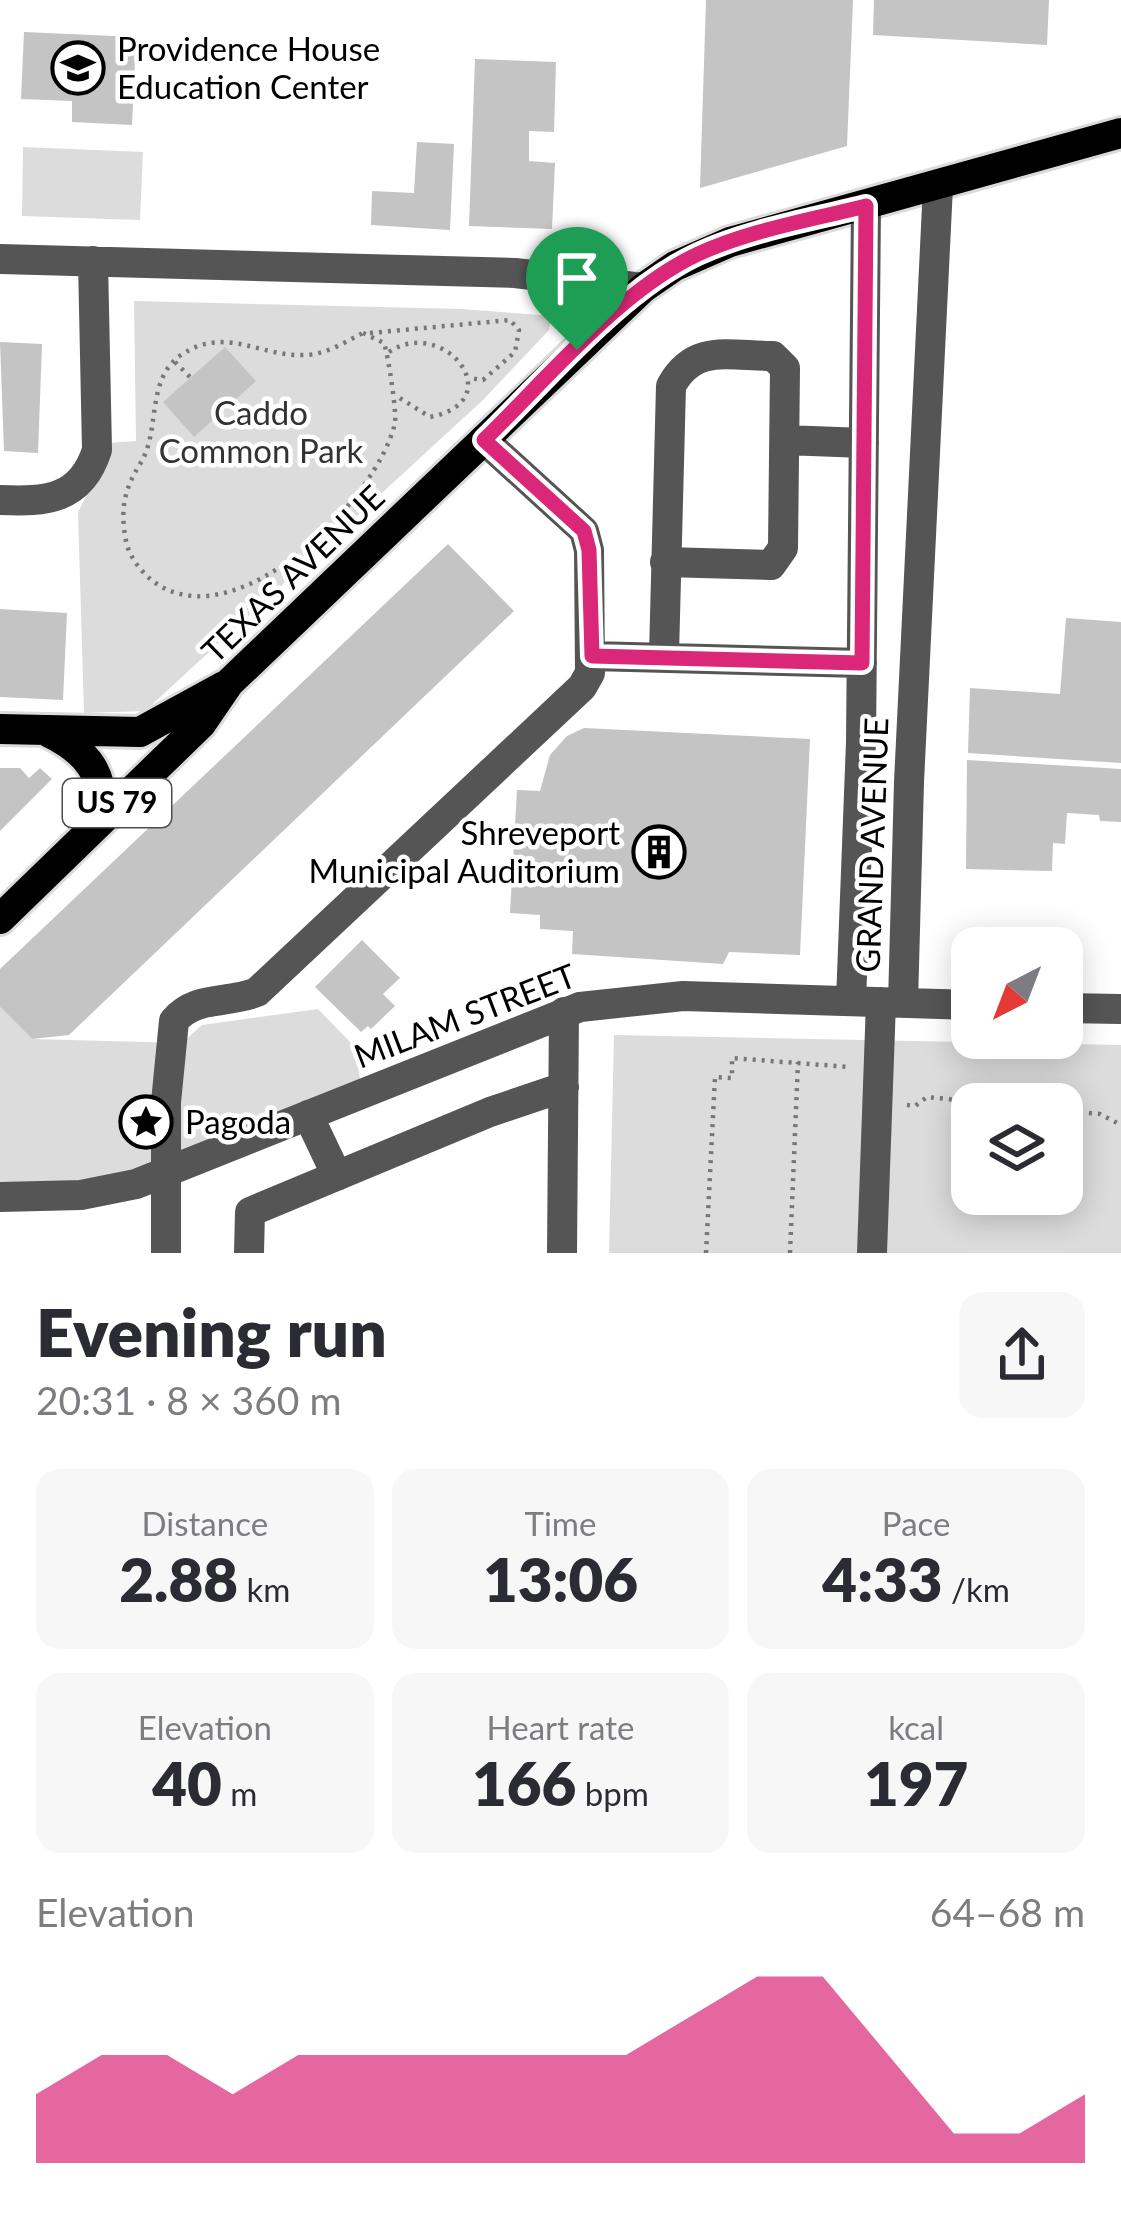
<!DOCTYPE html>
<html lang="en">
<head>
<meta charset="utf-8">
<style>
  :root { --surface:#fff; --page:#f7f7f7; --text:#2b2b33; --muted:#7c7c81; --accent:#db2777 }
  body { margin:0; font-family:Lato,sans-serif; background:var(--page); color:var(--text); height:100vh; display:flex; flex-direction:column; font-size:45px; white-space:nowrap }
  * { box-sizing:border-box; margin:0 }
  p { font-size:39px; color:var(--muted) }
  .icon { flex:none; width:66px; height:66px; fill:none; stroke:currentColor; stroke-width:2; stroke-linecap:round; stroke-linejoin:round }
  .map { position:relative; height:1253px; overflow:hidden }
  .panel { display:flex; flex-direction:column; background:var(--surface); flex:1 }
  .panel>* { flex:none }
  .needle { width:78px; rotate:222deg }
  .tools { position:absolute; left:951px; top:927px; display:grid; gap:24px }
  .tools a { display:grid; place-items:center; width:132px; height:132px; border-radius:24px; background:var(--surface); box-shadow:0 6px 30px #0003; font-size:60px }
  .pin { position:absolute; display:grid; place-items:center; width:102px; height:102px; color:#fff; margin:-123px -51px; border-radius:50% 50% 50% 0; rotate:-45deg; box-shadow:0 0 12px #0007 }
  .pin .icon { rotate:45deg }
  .round { display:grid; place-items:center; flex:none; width:126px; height:126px; border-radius:24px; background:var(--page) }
  .summary { display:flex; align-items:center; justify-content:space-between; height:204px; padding:0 36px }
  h1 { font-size:66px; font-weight:800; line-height:90px }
  .stats { display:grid; grid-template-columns:repeat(3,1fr); gap:18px; height:204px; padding:12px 36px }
  .stats div { display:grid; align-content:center; border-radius:24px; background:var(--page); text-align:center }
  .stats b { font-size:60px; font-weight:800 }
  .stats small { font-size:33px; font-weight:400 }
  .stats p { font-size:33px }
  .chart { height:336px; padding:24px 36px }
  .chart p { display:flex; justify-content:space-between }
  .chart svg { width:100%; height:216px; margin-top:12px; fill:var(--accent); opacity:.7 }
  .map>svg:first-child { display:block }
</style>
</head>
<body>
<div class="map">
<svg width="1121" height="1253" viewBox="0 0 1121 1253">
  <rect width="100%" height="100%" fill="#fff"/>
  <path fill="#dcdcdc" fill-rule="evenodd" d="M23,147L143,152L140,220L22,216Z
    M134,301L462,309L551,316L549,330L483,400L145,711L84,713L78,512L105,459L107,443L136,441Z
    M0,1007L32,1039L182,1043L202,1025L318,1009L355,1047L362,1092L198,1160L0,1197Z
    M614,1035L1121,1045V1253H609ZM972,1104H1062V1194H972Z"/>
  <path fill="#c4c4c4" d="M706,0H853L847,146L700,188Z
    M874,0H1049L1047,45L873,35Z
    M24,32L136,37L132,125L72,122V101L21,99Z
    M475,59L556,62L554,132L529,131V161L555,163L552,229L469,226Z
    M417,142L454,144L450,230L371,225L372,191L414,193Z
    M0,342L42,344L38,453L4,451Z
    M225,347L256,381L194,437L163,402Z
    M448,544L514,611L69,1035L32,1039L0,1007V969Z
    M0,609L67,613L63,700L0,697Z
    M1066,618L1121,622V763L968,753L970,688L1060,694Z
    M584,728L810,739L800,955L729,952L723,964L572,954L573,931L540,929V915L510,913L517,790L540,791L550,755L567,736Z
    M967,760L1121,769V822L1100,821L1099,815L1067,813L1065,844L1053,843L1052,871L966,869Z
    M0,768H20L29,778L40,768L52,779L0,831Z
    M362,940L400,978L383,994L395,1006L371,1029L368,1026L361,1032L315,987Z"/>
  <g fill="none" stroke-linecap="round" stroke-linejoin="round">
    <g stroke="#dbdbdb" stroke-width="36">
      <path id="major" d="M0,729L140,732L224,686
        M48,732C87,751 108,775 98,820
        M0,919L201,724L229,683L643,288L675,266L730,242L1121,133"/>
    </g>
    <path stroke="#777" stroke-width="4.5" stroke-dasharray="3 6" stroke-linecap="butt" d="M363,333L384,343C388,354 397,413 395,423C377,500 239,638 157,584C143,575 129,557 126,541C120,509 124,490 140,464C161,432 145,380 181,355C225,325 260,357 304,355C325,355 345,342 363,333Z
      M370,333L510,320L519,330L515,352L483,380L469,378
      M389,352C444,315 512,401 430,417L395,395
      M175,362L191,378
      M907,1105L915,1106L927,1097L997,1104
      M1062,1111L1100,1114L1121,1125
      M706,1253L715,1077L732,1078V1058L849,1067
      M790,1253L798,1062"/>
    <path stroke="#555" stroke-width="30" d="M0,259L515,273L643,288
      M785,440L864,443
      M0,500C46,502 81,500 97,450L93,261
      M664,655L671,386C694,343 729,356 773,356L785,368L783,548L771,565L665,562
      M592,656L862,663
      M851,1001L861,742L866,206
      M903,1003L909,782L938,186
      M1062,1008L1121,1009
      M308,1115L337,1176
      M0,1197L81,1195L136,1184L580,1007L683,996L972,1005
      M166,1253V1102L174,1021C195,995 228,1004 257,992L582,687L590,673L589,550L584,531L484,440
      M249,1253L250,1212L490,1112L564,1087
      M562,1253L564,1012
      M872,1253L881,1002"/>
    <use href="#major" stroke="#000" stroke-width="30"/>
  </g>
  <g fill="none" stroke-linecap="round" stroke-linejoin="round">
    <g stroke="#fff" stroke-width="24">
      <path id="route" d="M866,206L862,663L592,656L589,550L584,531L484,440C547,379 619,291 698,254C750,230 811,220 866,206Z"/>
    </g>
    <use href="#route" stroke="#db2777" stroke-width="15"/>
  </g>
  <defs>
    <g id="school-ring" transform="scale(2.7)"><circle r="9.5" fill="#fff" stroke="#000" stroke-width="1.5"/><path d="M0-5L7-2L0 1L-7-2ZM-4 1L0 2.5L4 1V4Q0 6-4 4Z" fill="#000"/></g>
    <g id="building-ring" transform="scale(2.7)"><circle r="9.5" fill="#fff" stroke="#000" stroke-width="1.5"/><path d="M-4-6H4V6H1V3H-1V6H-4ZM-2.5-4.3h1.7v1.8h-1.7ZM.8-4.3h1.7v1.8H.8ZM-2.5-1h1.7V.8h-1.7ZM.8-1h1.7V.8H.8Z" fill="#000"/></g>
    <g id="sight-ring" transform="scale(2.7)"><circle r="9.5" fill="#fff" stroke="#000" stroke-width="1.5"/><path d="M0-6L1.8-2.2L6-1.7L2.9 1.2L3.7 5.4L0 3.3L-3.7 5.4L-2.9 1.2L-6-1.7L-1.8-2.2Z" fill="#000"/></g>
  </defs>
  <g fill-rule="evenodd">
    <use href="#school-ring" x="78" y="68"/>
    <use href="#building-ring" x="659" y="852"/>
    <use href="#sight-ring" x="146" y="1122"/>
  </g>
  <g text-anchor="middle" stroke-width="9" stroke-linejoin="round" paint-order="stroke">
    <rect fill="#fff" stroke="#4c4c4c" stroke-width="3" x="63" y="779" width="108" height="48" rx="9"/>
    <g font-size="30" font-weight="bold" fill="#000">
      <text x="117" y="813">US 79</text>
    </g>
    <g font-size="33" fill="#000" stroke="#fff" text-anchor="start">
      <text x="117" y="61">Providence House<tspan x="117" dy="38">Education Center</tspan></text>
      <text x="620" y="845" text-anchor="end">Shreveport<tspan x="620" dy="38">Municipal Auditorium</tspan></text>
      <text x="185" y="1134">Pagoda</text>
    </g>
    <g font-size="33" fill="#333" stroke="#fff">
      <text x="261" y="425">Caddo<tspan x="261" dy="38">Common Park</tspan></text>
    </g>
    <g font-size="33" fill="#000" stroke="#fff">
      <text transform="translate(293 574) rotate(-44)" y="12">TEXAS AVENUE</text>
      <text transform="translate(872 845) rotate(-88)" y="12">GRAND AVENUE</text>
      <text transform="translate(465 1016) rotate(-21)" y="12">MILAM STREET</text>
    </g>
  </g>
</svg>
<div class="tools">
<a><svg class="needle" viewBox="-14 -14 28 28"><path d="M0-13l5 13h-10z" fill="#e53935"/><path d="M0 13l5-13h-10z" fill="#7c7c81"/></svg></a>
<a><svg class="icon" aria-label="layers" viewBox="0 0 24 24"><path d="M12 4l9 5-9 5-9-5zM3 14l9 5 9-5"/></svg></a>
</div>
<div class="pin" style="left:577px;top:350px;background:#1e9e55"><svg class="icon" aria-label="arrive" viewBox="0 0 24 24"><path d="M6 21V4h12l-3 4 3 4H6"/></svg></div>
</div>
<section class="panel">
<div class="summary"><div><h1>Evening run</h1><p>20:31 · 8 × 360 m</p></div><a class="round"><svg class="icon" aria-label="share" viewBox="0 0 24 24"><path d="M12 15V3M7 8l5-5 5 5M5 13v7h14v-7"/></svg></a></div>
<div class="stats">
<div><p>Distance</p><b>2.88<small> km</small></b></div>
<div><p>Time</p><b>13:06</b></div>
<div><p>Pace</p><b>4:33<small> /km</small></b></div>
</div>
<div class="stats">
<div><p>Elevation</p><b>40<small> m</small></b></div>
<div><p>Heart rate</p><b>166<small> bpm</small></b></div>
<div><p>kcal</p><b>197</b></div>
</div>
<div class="chart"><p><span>Elevation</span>64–68 m</p>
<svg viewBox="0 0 160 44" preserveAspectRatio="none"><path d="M0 44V30L10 22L20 22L30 30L40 22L50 22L60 22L70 22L80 22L90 22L100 14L110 6L120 6L130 22L140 38L150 38L160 30V44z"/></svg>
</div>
</section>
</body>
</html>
